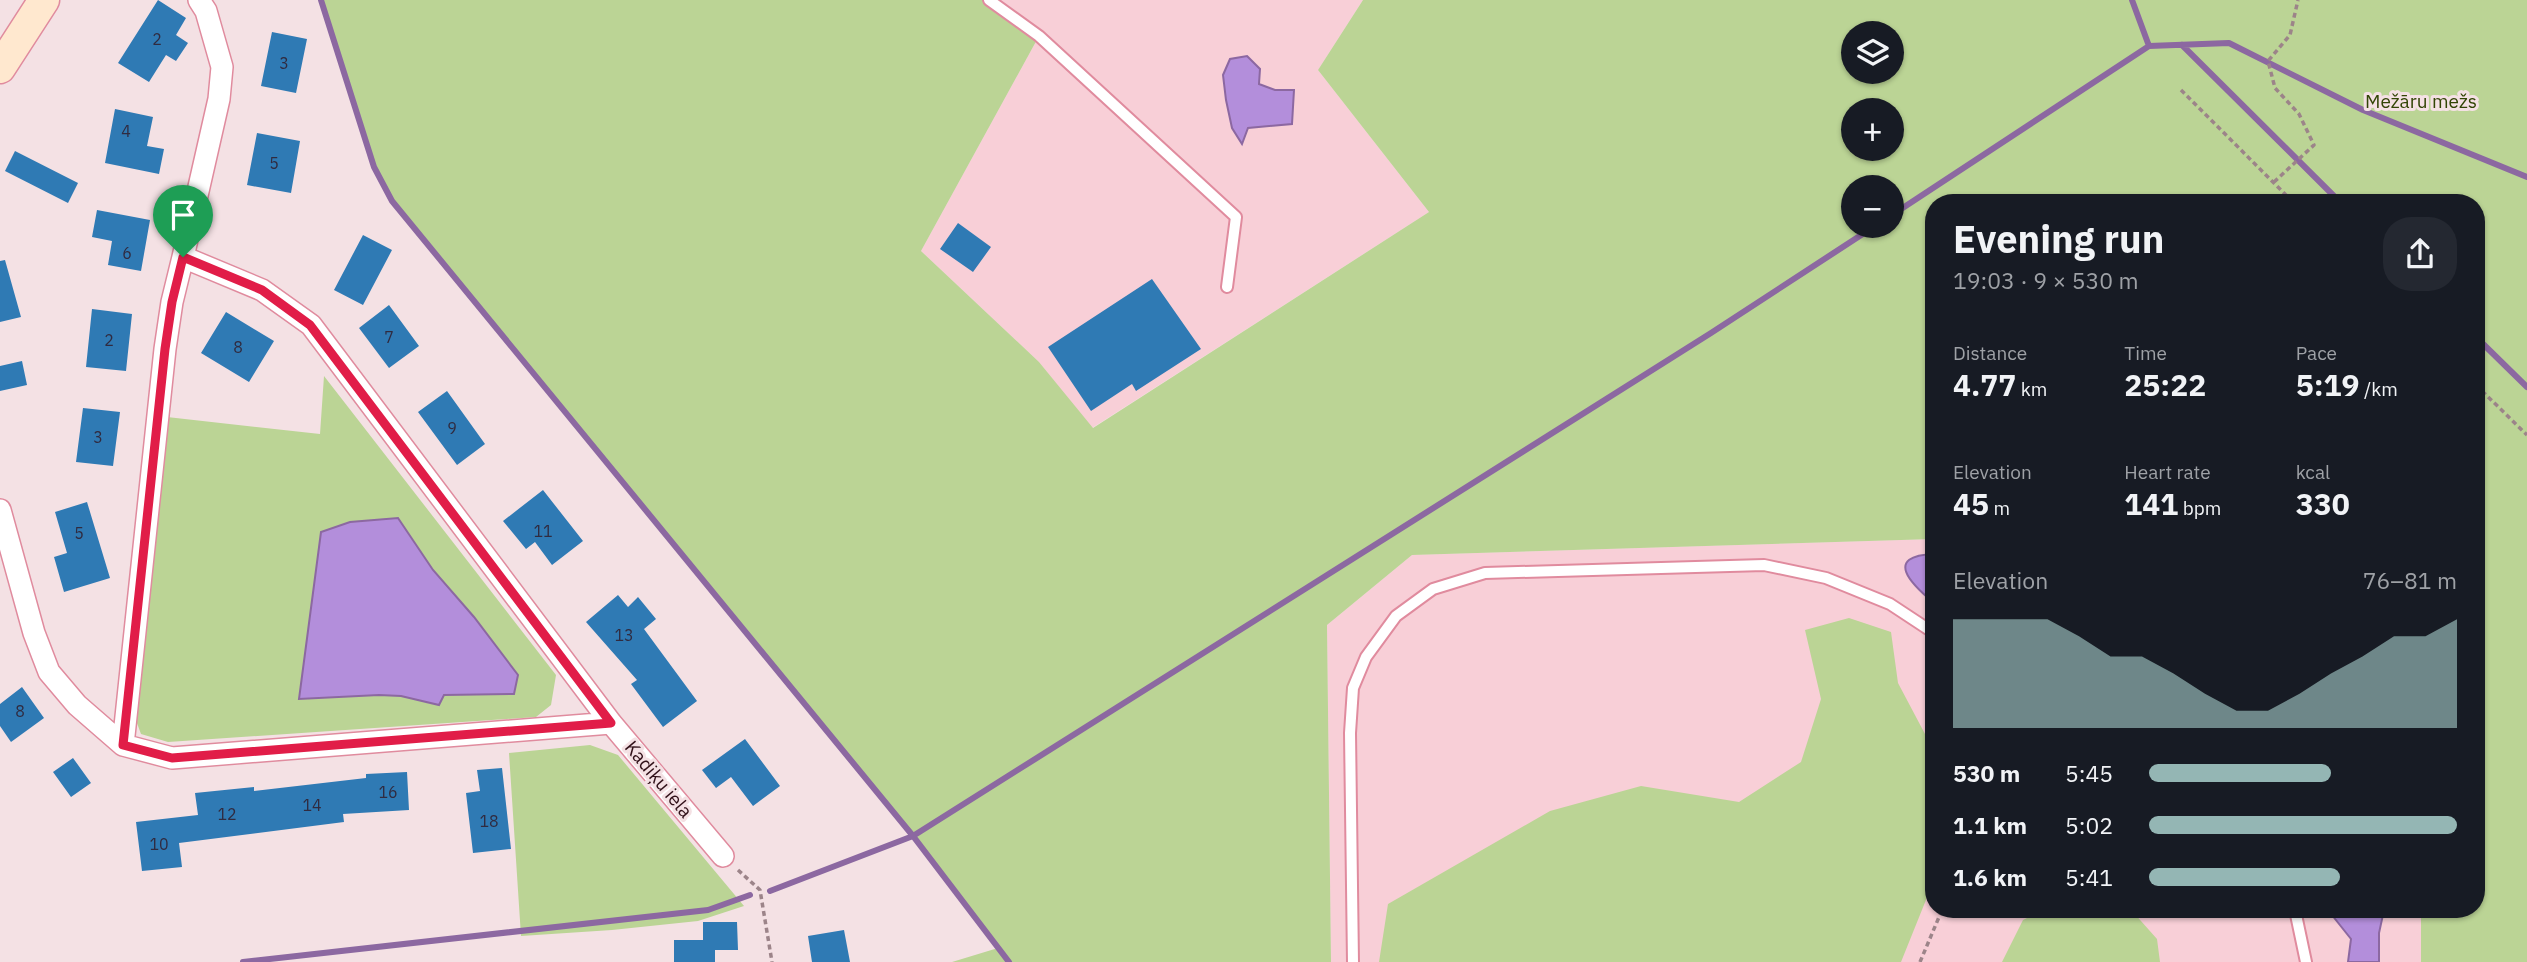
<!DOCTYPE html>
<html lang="en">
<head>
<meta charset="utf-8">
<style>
  :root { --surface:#171b24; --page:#242831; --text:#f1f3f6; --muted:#9ea1a6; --accent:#94b6b4 }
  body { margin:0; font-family:"IBM Plex Sans",sans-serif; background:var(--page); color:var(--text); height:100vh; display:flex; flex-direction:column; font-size:26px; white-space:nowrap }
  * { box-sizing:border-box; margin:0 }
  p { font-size:23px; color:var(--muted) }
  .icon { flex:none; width:38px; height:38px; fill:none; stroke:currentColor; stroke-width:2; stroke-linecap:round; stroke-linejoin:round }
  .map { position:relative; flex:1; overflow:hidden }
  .details { position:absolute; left:1925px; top:194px; width:560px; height:724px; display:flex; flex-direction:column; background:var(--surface); border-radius:28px; box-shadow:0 2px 5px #0004 }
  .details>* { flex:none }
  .tools { position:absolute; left:1841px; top:21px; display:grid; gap:14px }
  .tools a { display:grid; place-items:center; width:63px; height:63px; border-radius:50%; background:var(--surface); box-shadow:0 2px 5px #0004; font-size:35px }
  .pin { position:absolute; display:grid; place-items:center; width:60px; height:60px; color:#fff; margin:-72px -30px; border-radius:50% 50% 50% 0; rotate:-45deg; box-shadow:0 0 7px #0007 }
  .pin .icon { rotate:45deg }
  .round { display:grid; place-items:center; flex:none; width:74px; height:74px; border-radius:28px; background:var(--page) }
  .summary { display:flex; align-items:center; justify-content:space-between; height:119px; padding:0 28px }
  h1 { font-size:38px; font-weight:800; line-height:52px }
  .stats { display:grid; grid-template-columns:repeat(3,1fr); gap:10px; height:119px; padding:7px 28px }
  .stats div { display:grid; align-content:center }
  .stats b { font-size:30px; font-weight:800 }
  .stats small { font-size:19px; font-weight:400 }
  .stats p { font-size:19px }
  .chart { height:196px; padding:14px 28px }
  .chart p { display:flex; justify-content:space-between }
  .chart svg { width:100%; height:126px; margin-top:7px; fill:var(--accent); opacity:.7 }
  ul { padding:0 28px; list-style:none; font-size:23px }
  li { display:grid; grid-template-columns:112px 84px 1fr; align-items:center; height:52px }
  li i { height:18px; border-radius:9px; background:var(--accent) }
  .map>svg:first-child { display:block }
</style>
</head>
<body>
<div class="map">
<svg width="2527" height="962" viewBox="0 0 2527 962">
  <rect width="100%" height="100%" fill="#f4e1e4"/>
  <path fill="#f8cfd7" d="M989,0H1363L1318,70L1429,212L1092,428L1039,362L921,251L1039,36Z
    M1934,539V910H2421V962H1331L1327,625L1412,555Z"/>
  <path fill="#bbd495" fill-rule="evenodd" d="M321,0H989L1039,36L921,251L1039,362L1093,428L1429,212L1318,70L1363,0H2527V962H2421V910H2476V203H1934V539L1412,555L1327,625L1331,962H952L998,948L913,836L392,201L374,167ZM1853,33H1892V72H1853ZM1853,110H1892V149H1853ZM1853,187H1892V226H1853Z
    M324,376L556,675L551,705L536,717L168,742L141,734L134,715L167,417L320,434Z
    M1849,618L1891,632L1898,683L1934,751V880L1901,962H1379L1388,904L1550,811L1641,786L1739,802L1801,762L1821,699L1805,630Z
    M590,745L618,755L744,906L698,921L612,930L521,936L509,753Z
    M2043,910H2122L2133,912L2157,939L2160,962H2002L2023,920Z"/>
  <path fill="#b38edb" stroke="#8c68a1" stroke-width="2" d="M1247,56L1260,69L1259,84L1275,90H1294L1292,124L1248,128L1242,144L1232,128L1226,100L1223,75L1230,59Z
    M398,518L433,570L474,617L518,675L514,694L444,695L439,705L401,696L379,695L299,699L321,532L350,522Z
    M1934,554V603C1911,584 1883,556 1934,554Z
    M2328,910H2384L2379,933V962H2348L2351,939Z"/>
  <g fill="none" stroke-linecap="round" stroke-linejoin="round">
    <path stroke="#8c68a1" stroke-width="6" d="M321,0L374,167L392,201L913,836L1009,962
      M2132,0L2149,46
      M2182,45L2341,203
      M1892,215L2149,46L2229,43L2363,110L2527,177
      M2476,337L2527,387
      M770,891L913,836L1711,333L1875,226
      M243,962L708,910L750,895"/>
  </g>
  <path fill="#2f7ab4" d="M158,0L186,18L176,35L188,43L176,61L166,55L149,82L118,63Z
    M272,32L307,39L296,93L261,86Z
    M115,109L153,117L147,146L164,149L159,174L105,163Z
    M257,133L300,141L291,193L247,185Z
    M15,151L78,183L68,203L5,171Z
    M97,210L150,220L141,271L108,265L112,241L92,237Z
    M958,223L991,247L973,272L940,249Z
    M363,235L392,250L363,305L334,290Z
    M5,260L21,317L0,322V261Z
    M1152,279L1201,349L1136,391L1132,384L1091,411L1048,347Z
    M389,305L419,346L389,368L359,328Z
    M92,309L132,314L126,371L86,367Z
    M226,312L274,341L249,382L201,353Z
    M22,361L27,385L0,391V366Z
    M447,391L485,444L457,465L418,412Z
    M83,408L120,412L113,466L76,462Z
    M543,490L583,541L552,565L535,542L526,549L503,521Z
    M87,502L110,578L64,592L54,557L67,553L55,512Z
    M618,595L628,607L638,597L656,619L644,629L697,701L663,727L631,684L637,680L586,622Z
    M22,687L44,718L11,742L0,726V704Z
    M745,739L780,786L753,806L731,777L716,788L702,770Z
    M73,758L91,783L71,797L53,772Z
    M502,768L511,849L473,853L466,793L480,791L477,770Z
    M407,772L409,810L343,814L344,822L179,843L182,867L142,871L136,822L198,815L195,793L254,787V791L366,778V774Z
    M703,922H737L738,950H715V962H674V940H703Z
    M844,930L850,962H812L808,936Z"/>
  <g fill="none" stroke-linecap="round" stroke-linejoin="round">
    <g stroke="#e08b9e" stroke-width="14">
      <path id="lane" d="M989,0L1039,36L1236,217L1227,287
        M2295,910L2306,962
        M1353,962L1350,733L1353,688L1366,657L1396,616L1433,589L1485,573L1764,565L1826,578L1890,604L1934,633"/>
    </g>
    <g stroke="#e08b9e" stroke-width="24">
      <path id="street" d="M199,0L206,11L222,67L219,99L183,257L262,290L311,325L611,723L723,856
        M0,510L34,633L49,672L77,705L123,745L172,758L611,723
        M123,745L165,349L172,302L183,257"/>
    </g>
    <g stroke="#e08b9e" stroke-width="33">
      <path id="secondary" d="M0,68L44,0"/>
    </g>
    <path stroke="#9c8489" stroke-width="3.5" stroke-dasharray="5 3.5" stroke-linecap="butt" d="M2181,90L2294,203
      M2274,182L2314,145L2299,114L2275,88L2268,61L2290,35L2298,0
      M2476,385L2527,435
      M738,870L760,890L772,962
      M1920,962L1942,910"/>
    <use href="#lane" stroke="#fff" stroke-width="10"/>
    <use href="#street" stroke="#fff" stroke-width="21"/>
    <use href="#secondary" stroke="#ffe8cf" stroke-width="30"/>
  </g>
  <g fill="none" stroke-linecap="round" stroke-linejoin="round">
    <g stroke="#fff" stroke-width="14">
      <path id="route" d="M183,257L262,290L310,325L611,723L172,758L123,745L165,349L172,302Z"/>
    </g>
    <use href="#route" stroke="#e11d48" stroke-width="9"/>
  </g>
  <g text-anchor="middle" stroke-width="6" stroke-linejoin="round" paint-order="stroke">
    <g font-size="16" fill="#302b40">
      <text x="157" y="45">2</text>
      <text x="284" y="69">3</text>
      <text x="126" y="137">4</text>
      <text x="274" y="169">5</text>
      <text x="127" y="259">6</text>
      <text x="389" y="343">7</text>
      <text x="109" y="346">2</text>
      <text x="238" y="353">8</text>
      <text x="452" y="434">9</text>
      <text x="98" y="443">3</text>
      <text x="543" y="537">11</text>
      <text x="79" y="539">5</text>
      <text x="624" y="641">13</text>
      <text x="20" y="717">8</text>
      <text x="388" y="798">16</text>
      <text x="312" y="811">14</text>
      <text x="227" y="820">12</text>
      <text x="489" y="827">18</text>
      <text x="159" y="850">10</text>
    </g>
    <g font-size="19" fill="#324505" stroke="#f4e1e4">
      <text x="2421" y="108">Mežāru mežs</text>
    </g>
    <g font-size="19" fill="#311119" stroke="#f4e1e4">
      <text transform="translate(659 779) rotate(50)" y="7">Kadiķu iela</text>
    </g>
  </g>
</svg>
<div class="tools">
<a><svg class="icon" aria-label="layers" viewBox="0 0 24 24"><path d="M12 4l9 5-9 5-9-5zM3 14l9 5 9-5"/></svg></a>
<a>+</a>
<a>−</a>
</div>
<div class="pin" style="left:183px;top:257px;background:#1e9e55"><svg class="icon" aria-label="arrive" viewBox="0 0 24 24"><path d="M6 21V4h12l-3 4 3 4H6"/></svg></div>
<section class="details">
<div class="summary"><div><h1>Evening run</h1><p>19:03 · 9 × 530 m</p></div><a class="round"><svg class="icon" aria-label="share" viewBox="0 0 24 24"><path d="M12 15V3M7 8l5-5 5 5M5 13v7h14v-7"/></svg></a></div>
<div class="stats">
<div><p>Distance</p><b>4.77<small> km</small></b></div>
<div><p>Time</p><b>25:22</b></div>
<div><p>Pace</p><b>5:19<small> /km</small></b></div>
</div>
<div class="stats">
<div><p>Elevation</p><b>45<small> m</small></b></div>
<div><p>Heart rate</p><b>141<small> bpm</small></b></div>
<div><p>kcal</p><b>330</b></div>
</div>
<div class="chart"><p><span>Elevation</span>76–81 m</p>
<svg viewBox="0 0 160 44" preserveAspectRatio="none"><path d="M0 44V6L10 6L20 6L30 6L40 12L50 19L60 19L70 25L80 32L90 38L100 38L110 32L120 25L130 19L140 12L150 12L160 6V44z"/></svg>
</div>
<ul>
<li><b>530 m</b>5:45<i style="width:59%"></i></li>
<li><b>1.1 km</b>5:02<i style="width:100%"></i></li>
<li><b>1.6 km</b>5:41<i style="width:62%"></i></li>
</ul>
</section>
</div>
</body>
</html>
